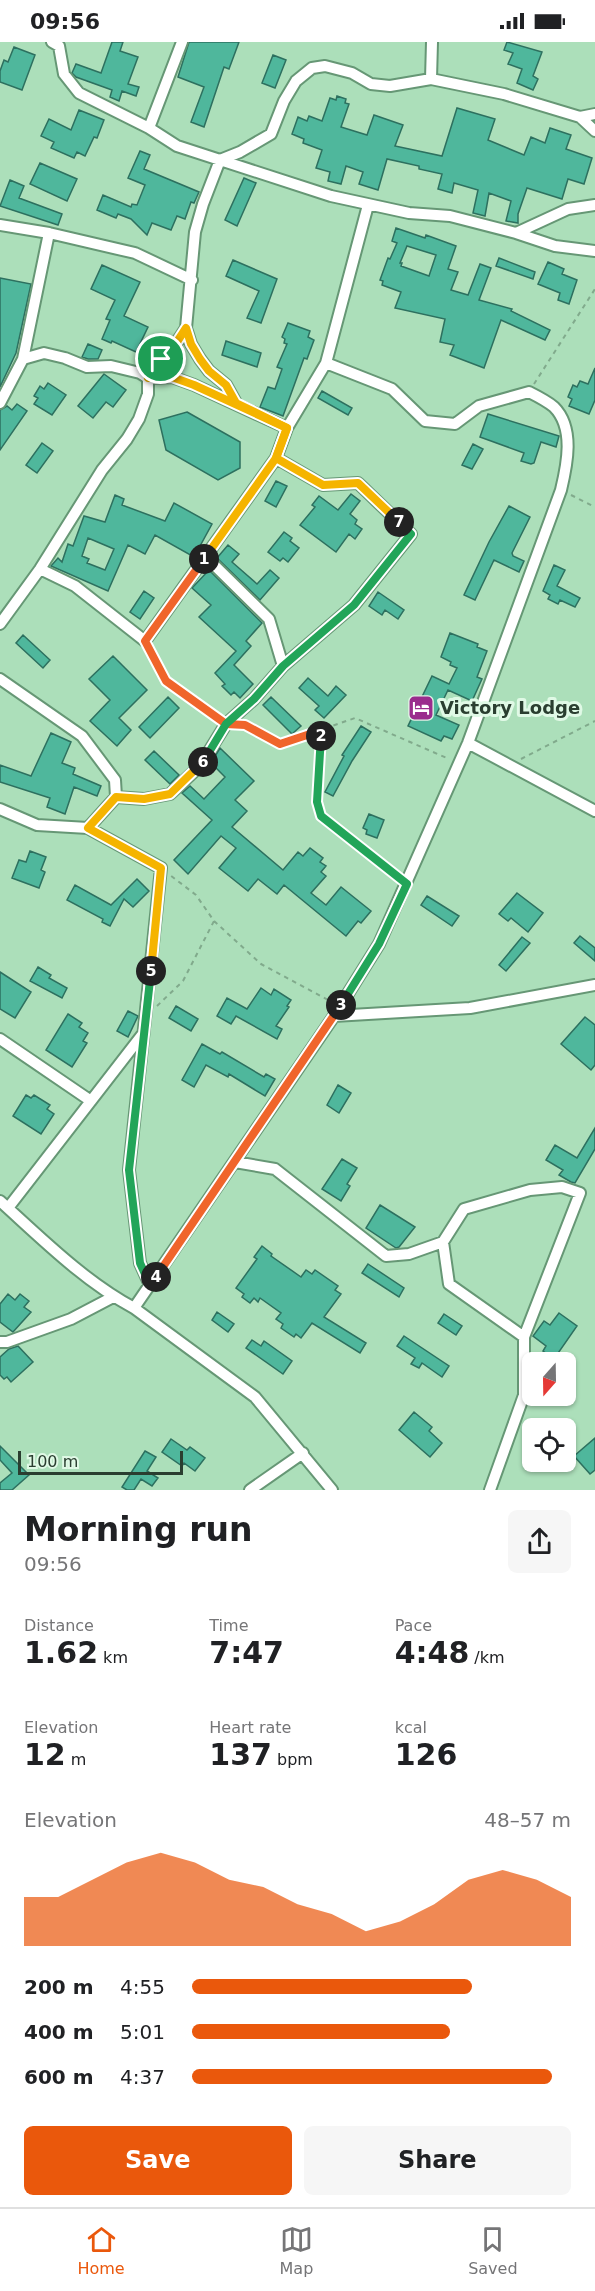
<!DOCTYPE html>
<html lang="en">
<head>
<meta charset="utf-8">
<style>
  :root { --surface:#fff; --page:#f6f6f6; --text:#202124; --muted:#757577; --line:#e0e0e0; --accent:#ea580c }
  body { margin:0; font-family:"DejaVu Sans",sans-serif; background:var(--page); color:var(--text); height:100vh; display:flex; flex-direction:column; font-size:22px; white-space:nowrap }
  * { box-sizing:border-box; margin:0 }
  p { font-size:20px; color:var(--muted) }
  .icon { flex:none; width:33px; height:33px; fill:none; stroke:currentColor; stroke-width:2; stroke-linecap:round; stroke-linejoin:round }
  .map { position:relative; height:1448px; overflow:hidden }
  .details { display:flex; flex-direction:column; background:var(--surface); flex:1 }
  .details>* { flex:none }
  .needle { width:39px; rotate:200deg }
  .buttons { position:absolute; left:522px; top:1310px; display:grid; gap:12px }
  .buttons a { display:grid; place-items:center; width:54px; height:54px; border-radius:9px; background:var(--surface); box-shadow:0 2px 4px #0004; font-size:30px }
  .scale { position:absolute; left:18px; bottom:15px; width:165px; box-sizing:border-box; padding-left:6px; border:3px solid #2a3e30; border-top:0; font-size:16px; line-height:21px; white-space:nowrap; color:#2a3e30; -webkit-text-stroke:4px #e0f9e6; paint-order:stroke }
  .pin { position:absolute; display:grid; place-items:center; width:51px; height:51px; color:#fff; margin:-26px; border:3px solid #fff; border-radius:50%; box-shadow:0 2px 6px #0007 }
  .km { position:absolute; width:30px; height:30px; margin:-15px; border-radius:50%; background:#222; color:#fff; font-size:16px; line-height:30px; text-align:center }
  .round { display:grid; place-items:center; flex:none; width:63px; height:63px; border-radius:9px; background:var(--page) }
  .summary { display:flex; align-items:center; justify-content:space-between; height:102px; padding:0 24px }
  h1 { font-size:33px; font-weight:800; line-height:45px }
  .stats { display:grid; grid-template-columns:repeat(3,1fr); gap:9px; height:102px; padding:6px 24px }
  .stats div { display:grid; align-content:center }
  .stats b { font-size:30px; font-weight:800 }
  .stats small { font-size:16px; font-weight:400 }
  .stats p { font-size:16px }
  .chart { height:168px; padding:12px 24px }
  .chart p { display:flex; justify-content:space-between }
  .chart svg { width:100%; height:108px; margin-top:6px; fill:var(--accent); opacity:.7 }
  .primary-button { display:flex; gap:12px; margin-top:auto; padding:12px 24px }
  .primary-button a { flex:1; height:69px; border-radius:9px; background:var(--accent); color:#fff; font-size:24px; font-weight:800; line-height:69px; text-align:center }
  .primary-button a+a { background:var(--page); color:var(--text) }
  ul { padding:0 24px; list-style:none; font-size:20px }
  li { display:grid; grid-template-columns:96px 72px 1fr; align-items:center; height:45px }
  li i { height:15px; border-radius:8px; background:var(--accent) }
  .status { display:flex; justify-content:space-between; align-items:center; height:42px; padding:0 30px; background:var(--surface); direction:ltr }
  .status svg { height:16px; fill:currentColor }
  .tabs { display:flex; justify-content:space-around; align-items:center; height:84px; border-top:2px solid var(--line); background:var(--surface); font-size:16px; color:var(--muted) }
  .tabs a { display:grid; justify-items:center; gap:3px }
  .tabs .active { color:var(--accent) }
  .map>svg:first-child { display:block }
</style>
</head>
<body>
<div class="status"><b>09:56</b><svg viewBox="0 0 49 12"><path d="M0 12V9h3v3zM5 12V6h3v6zM10 12V3h3v9zM15 12V0h3v12zM26 1h20v11H26zM47 4h2v5h-2z"/></svg></div>
<div class="map">
<svg width="595" height="1448" viewBox="0 0 595 1448">
  <rect width="100%" height="100%" fill="#acdfba"/>
  <path fill="#4fb79c" stroke="#2d705f" stroke-width="1.5" fill-rule="evenodd" d="M112,0H123L120,9L138,15L128,42L139,45L136,54L122,49L119,59L110,55L112,48L76,35L72,31L76,22L101,31Z
    M189,0H239L229,27L224,25L204,85L191,80L204,45L178,35Z
    M507,0L542,10L533,34L538,37L533,48L517,41L522,27L508,22L513,11L504,8Z
    M14,5L35,13L22,48L0,40V29L4,18L8,20Z
    M273,13L286,18L275,46L262,41Z
    M337,54L346,57L345,61L349,62L341,85L367,93L374,73L403,83L395,104L442,114L457,66L495,77L488,98L524,113L531,95L545,101L550,86L571,93L566,107L592,116L584,142L568,137L562,157L527,146L518,172V181L506,179L511,159L489,151L485,174L473,171L478,148L454,141L452,151L438,147L442,132L419,127V124L387,117L378,148L359,142L363,130L346,124L341,142L328,139L330,130L316,126L322,108L303,101L304,97L292,92L298,75L307,79L309,74L322,79L330,56L336,58Z
    M79,68L104,78L97,96L94,95L85,114L77,110L74,116L51,106L54,100L41,94L49,77L71,88Z
    M140,109L150,113L144,127L199,150L194,161L191,160L185,177L177,174L171,188L152,181L147,193L131,177L118,172L116,176L97,168L103,153L131,165L132,162L137,163L145,143L128,136Z
    M40,121L77,137L67,159L30,142Z
    M244,136L256,141L237,184L225,178Z
    M10,138L24,144L19,156L62,172L58,183L0,164Z
    M396,186L425,196L426,193L456,204L448,227L458,230L451,248L468,253L480,222L491,226L479,258L512,267L511,269L550,288L545,298L501,278L484,326L450,313L454,303L440,300L445,277L395,266L401,250L382,243L383,239L380,238L388,216L390,217L397,201L392,199ZM407,204L436,213L429,234L401,224L402,221H400Z
    M499,216L535,230L533,237L496,224Z
    M233,218L277,237L261,281L247,276L259,249L226,234Z
    M548,220L564,227L562,232L577,238L569,262L558,258L560,251L538,242Z
    M102,223L140,240L124,274L148,285L136,310L112,299L111,301L102,297L110,278L106,277L115,258L91,247Z
    M0,236L31,242L16,311L0,345Z
    M288,281L310,289L308,295L314,298L307,317L304,316L283,374L260,365L268,345L275,347L282,327L277,325L287,302L284,301L285,297L282,295Z
    M226,299L261,311L257,325L222,313Z
    M88,302L102,308L98,317H88L82,315Z
    M595,326V358L589,372L569,364L572,357L568,355L573,343L577,345L580,339L588,342Z
    M104,332L126,348L113,365L106,360L93,376L78,364Z
    M48,341L66,353L52,373L34,362L38,356L34,354L40,344L44,347Z
    M322,349L352,366L348,373L318,356Z
    M17,362L27,369L0,408V368L7,364L12,368Z
    M187,370L240,400V426L218,438L166,408L159,378Z
    M488,372L559,394L556,405L541,400L534,421L531,422L521,419L524,411L480,395Z
    M42,401L53,409L37,431L26,423Z
    M473,402L483,407L472,427L462,423Z
    M276,439L287,444L276,465L265,459Z
    M351,452L360,459L350,472L357,478L355,482L362,487L355,497L349,492L336,510L300,483L315,465L312,463L319,454L338,468Z
    M115,453L124,457L122,463L165,479L174,461L212,482L194,515L155,493L145,512L128,503L108,549L51,524L58,516L62,520L68,502L73,504L84,474L105,480ZM88,496L114,507L105,528L87,521L89,517L82,514Z
    M509,464L530,475L512,511L513,514L524,519L519,530L494,518L475,558L464,553L489,500Z
    M284,490L292,496L290,499L299,506L288,520L283,516L280,519L268,510Z
    M228,503L239,512L232,520L257,542L270,528L279,536L260,558L217,516Z
    M554,523L565,528L557,544L580,556L575,565L560,558L558,562L548,557L550,553L543,549Z
    M209,528L262,581L246,599L251,604L234,623L253,642L240,656L234,650L231,653L222,644L225,642L215,631L236,609L199,575L211,563L192,546Z
    M144,549L154,556L140,577L130,570Z
    M378,550L404,568L398,577L385,568L382,573L369,564Z
    M450,591L478,602L477,605L487,609L477,635L482,637L472,659L448,648L436,673L459,683L452,697L444,694L441,699L408,684L432,634L449,642L457,626L450,623L451,620L441,615Z
    M23,593L50,618L43,626L16,601Z
    M113,614L147,648L119,676L131,688L117,704L90,679L110,658L89,637Z
    M308,636L328,654L336,644L346,653L324,676L315,668L319,664L299,646Z
    M168,655L179,666L150,696L139,685Z
    M271,655L301,684L292,692L263,663Z
    M361,684L371,690L352,719L333,754L325,750L344,714L342,713Z
    M51,691L71,700L62,721L75,726L73,732L101,744L97,754L74,745L65,772L47,765L50,756L0,740V723L31,734Z
    M220,706L254,739L235,758L247,769L232,785L283,828L298,810L303,814L310,806L323,816L320,820L326,824L321,830L326,834L311,851L326,863L341,845L371,869L361,881L358,879L346,894L284,843L277,852L258,837L248,849L219,826L236,806L221,794L188,832L174,818L212,778L182,751L190,744L204,757L225,735L211,721Z
    M154,709L179,733L170,742L145,718Z
    M369,772L384,778L377,796L366,792L367,788L363,786Z
    M30,809L46,815L41,828L45,830L39,846L12,836L19,818L26,820Z
    M137,837L149,849L133,865L124,857L110,884L102,880L103,877L67,858L75,843L111,863Z
    M517,851L543,871L528,890L511,876L508,879L499,872Z
    M427,854L459,874L452,884L421,863Z
    M580,894L595,906V919L574,901Z
    M522,895L530,901L506,929L499,923Z
    M38,925L51,933L49,936L67,946L62,956L30,939Z
    M0,930L31,950L15,976L0,967Z
    M261,946L271,953L274,947L291,958L287,964L289,965L276,984L282,987L277,997L236,974L231,982L217,974L227,956L247,967Z
    M176,964L198,977L191,989L169,976Z
    M128,969L138,974L128,995L117,989Z
    M68,972L82,981L79,985L88,991L83,999L87,1001L72,1025L46,1008Z
    M585,975L595,983V1023L591,1028L561,1002Z
    M202,1002L220,1012L222,1010L264,1035L266,1032L275,1037L265,1054L229,1032L228,1035L206,1023L194,1045L182,1038Z
    M338,1043L351,1051L339,1071L327,1063Z
    M26,1053L31,1056L34,1053L50,1063L47,1067L54,1072L41,1092L13,1074Z
    M595,1086V1107L575,1141L571,1140L559,1133L563,1128L546,1118L555,1103L577,1116Z
    M342,1117L357,1126L347,1142L350,1144L341,1159L322,1147Z
    M380,1163L415,1185L399,1205L396,1206L366,1186Z
    M262,1204L272,1212L271,1214L301,1235L306,1228L312,1232L315,1228L338,1244L335,1248L341,1252L324,1275L366,1301L360,1311L312,1281L301,1296L296,1292L294,1295L281,1286L283,1282L276,1277L281,1271L260,1256L258,1260L254,1256L250,1261L242,1255L244,1252L236,1246L257,1217L254,1215Z
    M368,1222L404,1246L399,1255L362,1231Z
    M8,1252L15,1258L20,1252L29,1259L24,1265L31,1270L13,1290L0,1280V1262Z
    M217,1270L234,1282L228,1290L212,1278Z
    M559,1271L577,1284L554,1317L543,1309L546,1304L533,1294L544,1279L550,1283Z
    M444,1272L462,1284L456,1293L438,1281Z
    M404,1294L449,1324L442,1335L422,1321L419,1326L411,1322L415,1316L397,1304Z
    M252,1298L261,1304L264,1299L292,1319L283,1332L246,1306Z
    M18,1304L33,1320L11,1340L7,1335L4,1337L0,1333V1315L9,1307Z
    M414,1370L432,1385L429,1389L442,1401L430,1415L399,1388Z
    M595,1396V1428L590,1432L574,1414Z
    M171,1397L187,1408L190,1405L205,1416L195,1429L184,1421L182,1424L162,1410Z
    M0,1404L29,1433L12,1448H0V1441L12,1431L0,1418Z
    M145,1409L156,1415L147,1429L158,1436L152,1444L141,1437L134,1448H127L122,1445Z"/>
  <g fill="none" stroke-linecap="round" stroke-linejoin="round">
    <g stroke="#669775" stroke-width="14">
      <path id="minor" d="M52,0L59,4L64,32L79,51L149,86L177,104L331,154L409,171L450,174L516,191L568,167L595,163
        M432,0L431,37L504,52L580,75L595,89
        M580,75L595,72
        M149,86L182,0
        M0,183L49,191L135,211L192,238
        M516,191L555,204L595,209
        M186,286L191,302L200,317L209,329L226,343L236,361
        M23,317L44,311L65,316L87,325L111,324L140,331L148,336L172,335L194,343L287,386
        M0,361L23,317L49,191
        M276,416L323,443L358,441L411,492L354,563L283,624
        M40,527L75,544L145,599L276,416L287,386L326,321L368,163
        M0,582L40,527L102,428L127,397L139,377L148,352V336L161,317L175,303L186,286L195,190L203,162L220,118L240,110L271,92L284,59L296,39L312,26L325,24L352,31L371,42L390,44L431,37
        M0,637L82,694L115,738L116,755
        M468,701L595,769
        M0,767L37,783L88,786L161,826L129,1128L140,1221L150,1243
        M88,786L116,755L144,757L170,752L200,724L226,682L254,657L283,624L269,577L206,515
        M334,974L470,966L595,943
        M0,997L91,1059
        M235,1120L275,1127L386,1214L409,1212L443,1200
        M0,1159C42,1197 84,1239 134,1266L255,1355L332,1448
        M8,1166L142,993
        M134,1266L334,974L379,902L468,701L561,448C567,423 575,386 554,365C547,359 537,354 529,350L479,364L455,382L425,379L392,347L326,321
        M0,1300H7L71,1277L113,1255
        M250,1448L303,1411
        M490,1448L524,1353V1295L449,1242L443,1200L464,1167L530,1148L562,1145L580,1151L524,1295"/>
    </g>
    <path stroke="#81aa8c" stroke-width="2" stroke-dasharray="4.5 4.5" stroke-linecap="butt" d="M534,342L595,247
      M571,453L595,465
      M150,607L167,639L217,676
      M242,683L280,702L355,676L449,717
      M322,689L317,760L321,774L398,834
      M521,717L595,679
      M214,879L261,922L332,960
      M157,964L183,939L214,879L196,853L170,833"/>
    <use href="#minor" stroke="#fff" stroke-width="10"/>
  </g>
  <g fill="none" stroke-linecap="round" stroke-linejoin="round">
    <g stroke="#fff" stroke-width="12">
      <path id="split-1" d="M161,317L148,336L172,335L194,343L287,386L276,416L204,517"/>
    </g>
    <g stroke="#fff" stroke-width="12">
      <path id="split-2" d="M204,517L145,599L166,639L226,682L245,683L280,702L322,688L321,694"/>
    </g>
    <g stroke="#fff" stroke-width="12">
      <path id="split-3" d="M321,694L317,760L321,774L407,842L379,902L341,963"/>
    </g>
    <g stroke="#fff" stroke-width="12">
      <path id="split-4" d="M156,1235L341,963"/>
    </g>
    <g stroke="#fff" stroke-width="12">
      <path id="split-5" d="M151,929L129,1128L140,1221L150,1243L156,1235"/>
    </g>
    <g stroke="#fff" stroke-width="12">
      <path id="split-6" d="M151,929L161,826L88,786L116,755L144,757L170,752L203,720"/>
    </g>
    <g stroke="#fff" stroke-width="12">
      <path id="split-7" d="M203,720L226,682L254,657L283,624L354,563L411,492L399,480"/>
    </g>
    <g stroke="#fff" stroke-width="12">
      <path id="split-8" d="M161,317L175,303L186,286L191,302L200,317L209,329L226,343L236,361L287,386L276,416L323,443L358,441L399,480"/>
    </g>
    <use href="#split-1" stroke="#f5b400" stroke-width="8"/>
    <use href="#split-2" stroke="#f0652b" stroke-width="8"/>
    <use href="#split-3" stroke="#22a559" stroke-width="8"/>
    <use href="#split-4" stroke="#f0652b" stroke-width="8"/>
    <use href="#split-5" stroke="#22a559" stroke-width="8"/>
    <use href="#split-6" stroke="#f5b400" stroke-width="8"/>
    <use href="#split-7" stroke="#22a559" stroke-width="8"/>
    <use href="#split-8" stroke="#f5b400" stroke-width="8"/>
  </g>
  <defs>
    <g id="hotel-square" transform="scale(1.35)"><rect x="-9" y="-9" width="18" height="18" rx="4" fill="#9a2c8d" stroke="#e0f9e6"/><path d="M-6-4.5h1.5V1H6V5H4.5V3h-9V5H-6ZM-4 0a1.8 1.8 0 1 1 3.6 0ZM.5 0V-2.5h3Q6-2.5 6 0Z" fill="#fff"/></g>
  </defs>
  <g fill-rule="evenodd">
    <use href="#hotel-square" x="421" y="666"/>
  </g>
  <g text-anchor="middle" stroke-width="6" stroke-linejoin="round" paint-order="stroke">
    <g font-size="18" font-weight="bold" fill="#2a3e30" stroke="#e0f9e6" text-anchor="start">
      <text x="440" y="672">Victory Lodge</text>
    </g>
  </g>
</svg>
<div class="buttons">
<a><svg class="needle" viewBox="-14 -14 28 28"><path d="M0-13l5 13h-10z" fill="#e53935"/><path d="M0 13l5-13h-10z" fill="#757577"/></svg></a>
<a><svg class="icon" aria-label="locate" viewBox="0 0 24 24"><circle cx="12" cy="12" r="6"/><path d="M12 2v4M12 18v4M2 12h4M18 12h4"/></svg></a>
</div>
<div class="scale">100 m</div>
<div class="pin" style="left:161px;top:317px;background:#1e9e55"><svg class="icon" aria-label="arrive" viewBox="0 0 24 24"><path d="M6 21V4h12l-3 4 3 4H6"/></svg></div>
<b class="km" style="left:204px;top:517px">1</b>
<b class="km" style="left:321px;top:694px">2</b>
<b class="km" style="left:341px;top:963px">3</b>
<b class="km" style="left:156px;top:1235px">4</b>
<b class="km" style="left:151px;top:929px">5</b>
<b class="km" style="left:203px;top:720px">6</b>
<b class="km" style="left:399px;top:480px">7</b>
</div>
<section class="details">
<div class="summary"><div><h1>Morning run</h1><p>09:56</p></div><a class="round"><svg class="icon" aria-label="share" viewBox="0 0 24 24"><path d="M12 15V3M7 8l5-5 5 5M5 13v7h14v-7"/></svg></a></div>
<div class="stats">
<div><p>Distance</p><b>1.62<small> km</small></b></div>
<div><p>Time</p><b>7:47</b></div>
<div><p>Pace</p><b>4:48<small> /km</small></b></div>
</div>
<div class="stats">
<div><p>Elevation</p><b>12<small> m</small></b></div>
<div><p>Heart rate</p><b>137<small> bpm</small></b></div>
<div><p>kcal</p><b>126</b></div>
</div>
<div class="chart"><p><span>Elevation</span>48–57 m</p>
<svg viewBox="0 0 160 44" preserveAspectRatio="none"><path d="M0 44V24L10 24L20 17L30 10L40 6L50 10L60 17L70 20L80 27L90 31L100 38L110 34L120 27L130 17L140 13L150 17L160 24V44z"/></svg>
</div>
<ul>
<li><b>200 m</b>4:55<i style="width:74%"></i></li>
<li><b>400 m</b>5:01<i style="width:68%"></i></li>
<li><b>600 m</b>4:37<i style="width:95%"></i></li>
</ul>
<div class="primary-button"><a>Save</a><a>Share</a></div>
</section>
<nav class="tabs">
<a class="active"><svg class="icon" aria-label="home" viewBox="0 0 24 24"><path d="M3 11l9-7 9 7M6 9v11h12V9"/></svg>Home</a>
<a><svg class="icon" aria-label="map" viewBox="0 0 24 24"><path d="M3 6l6-2 6 2 6-2v14l-6 2-6-2-6 2zM9 4v14M15 6v14"/></svg>Map</a>
<a><svg class="icon" aria-label="saved" viewBox="0 0 24 24"><path d="M7 4h10v16l-5-4-5 4z"/></svg>Saved</a>
</nav>
</body>
</html>
